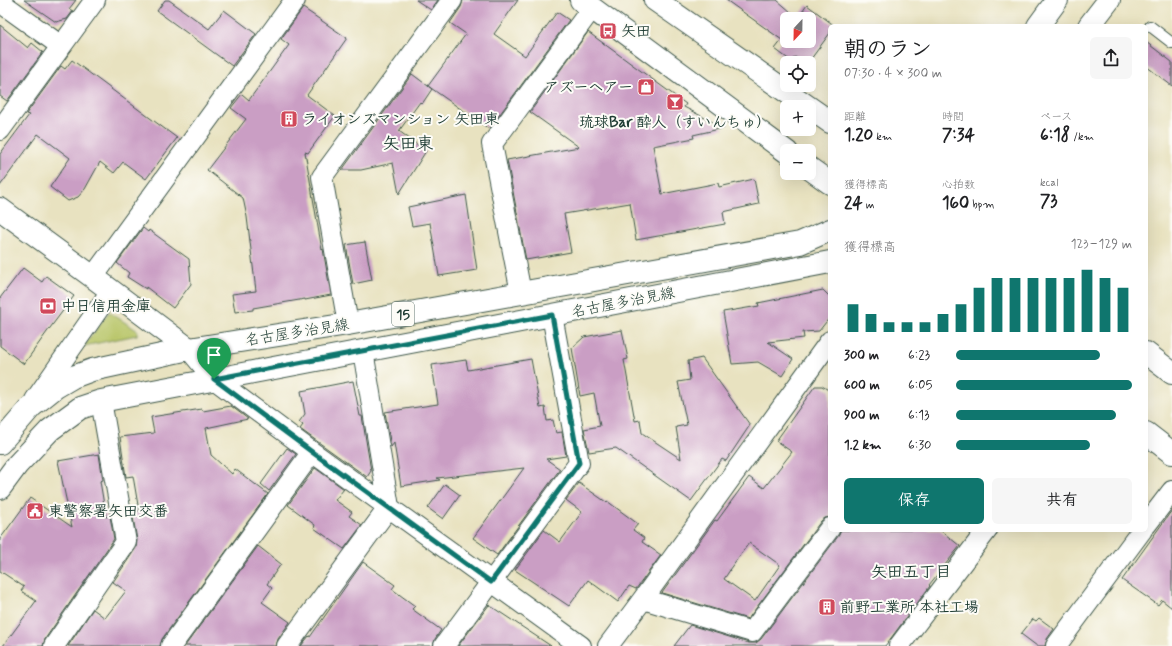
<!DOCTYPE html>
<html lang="ja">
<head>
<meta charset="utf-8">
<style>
  :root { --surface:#fff; --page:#f6f6f6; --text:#202124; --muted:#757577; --accent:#0f766e }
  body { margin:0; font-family:Mynerve,"Klee One",sans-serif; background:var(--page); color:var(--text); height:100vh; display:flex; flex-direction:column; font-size:15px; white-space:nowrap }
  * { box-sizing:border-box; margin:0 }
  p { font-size:13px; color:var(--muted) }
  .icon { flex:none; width:22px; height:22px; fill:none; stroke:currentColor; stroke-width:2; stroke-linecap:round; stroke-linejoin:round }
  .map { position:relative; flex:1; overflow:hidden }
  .details { position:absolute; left:828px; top:24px; width:320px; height:508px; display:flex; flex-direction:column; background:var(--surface); border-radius:6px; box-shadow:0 4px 16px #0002 }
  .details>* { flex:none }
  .needle { width:26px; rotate:202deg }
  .controls { position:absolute; left:780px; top:12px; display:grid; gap:8px }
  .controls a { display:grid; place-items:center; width:36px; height:36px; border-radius:6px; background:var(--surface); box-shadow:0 4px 16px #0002; font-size:20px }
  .pin { position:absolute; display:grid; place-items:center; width:34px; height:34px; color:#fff; margin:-41px -17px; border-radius:50% 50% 50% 0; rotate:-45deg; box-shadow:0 0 4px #0007 }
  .pin .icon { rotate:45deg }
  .round { display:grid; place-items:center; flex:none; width:42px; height:42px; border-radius:6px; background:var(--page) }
  .overview { display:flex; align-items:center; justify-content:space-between; height:68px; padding:0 16px }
  h1 { font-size:22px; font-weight:700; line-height:30px }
  .metrics { display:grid; grid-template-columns:repeat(3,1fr); gap:6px; height:68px; padding:4px 16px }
  .metrics div { display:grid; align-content:center }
  .metrics b { font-size:17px; font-weight:700 }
  .metrics small { font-size:11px; font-weight:400 }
  .metrics p { font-size:11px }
  .chart { height:112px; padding:8px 16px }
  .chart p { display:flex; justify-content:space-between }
  .chart svg { width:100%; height:72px; margin-top:4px; stroke:var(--accent); stroke-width:6 }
  .cta { display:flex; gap:8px; margin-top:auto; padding:8px 16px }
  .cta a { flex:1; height:46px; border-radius:6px; background:var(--accent); color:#fff; font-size:16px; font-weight:700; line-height:46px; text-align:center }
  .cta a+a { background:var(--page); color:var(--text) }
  ul { padding:0 16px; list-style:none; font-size:13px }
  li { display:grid; grid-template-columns:64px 48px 1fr; align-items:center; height:30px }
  li i { height:10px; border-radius:5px; background:var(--accent) }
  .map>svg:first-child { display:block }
</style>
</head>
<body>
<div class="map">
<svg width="1172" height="646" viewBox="0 0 1172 646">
  <rect width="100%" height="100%" fill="#fdfcf7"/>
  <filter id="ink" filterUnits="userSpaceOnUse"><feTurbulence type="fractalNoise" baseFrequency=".025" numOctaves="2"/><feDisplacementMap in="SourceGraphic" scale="8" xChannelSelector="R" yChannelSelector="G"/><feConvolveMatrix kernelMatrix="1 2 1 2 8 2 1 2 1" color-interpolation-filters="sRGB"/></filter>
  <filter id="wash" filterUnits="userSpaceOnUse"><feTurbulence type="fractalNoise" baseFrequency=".012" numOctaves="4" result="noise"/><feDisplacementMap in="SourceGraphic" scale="16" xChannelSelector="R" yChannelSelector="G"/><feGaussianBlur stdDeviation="0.9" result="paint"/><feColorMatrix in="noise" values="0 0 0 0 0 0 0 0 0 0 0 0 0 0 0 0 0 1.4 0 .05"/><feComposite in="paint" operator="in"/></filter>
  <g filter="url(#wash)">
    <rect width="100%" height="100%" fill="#e8e2c0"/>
    <path fill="#b8c567" stroke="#6c814e" d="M109,312L138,331L137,335L84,346Z"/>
    <g id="blocks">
      <path fill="#ca9ec4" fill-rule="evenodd" d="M24,0H76L69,9L73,11L67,19L56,22Z
        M165,0H169L209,29L224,10L256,34L232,66L157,11Z
        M416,0H438L431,10Z
        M463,0H518L494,34L525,56L557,12L569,20L489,129L428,86L466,34L450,23L461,7Z
        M726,0H777L798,18L807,5L835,26H830V33L808,63H804L795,57L791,61L775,49L782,40ZM787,19H809V41H787Z
        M303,8L347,38L307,95L335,116L308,153L305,152L322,250L323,249L331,295L305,300V299L253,308V310L235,312L232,294L256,291L247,217L243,198L207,170L246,119L231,108L242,94L249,100L289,45L281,39Z
        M0,25L28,48L32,43L43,52L7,101L0,96Z
        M588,32L686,104L684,107L724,128L693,135L694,138L653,146L662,194L718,183L719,187L754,179L759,204L723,212L725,224L636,240L630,203L564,214L571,252L526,260L507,160L579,147L530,112Z
        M1146,42L1172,62V86L1146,66Z
        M72,60L177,138L146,179L123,162L114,173L100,162L85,189L78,197L68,201L50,187L70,158L38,134L0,186V154L29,115L26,114L61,66L65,69Z
        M412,74L432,89L422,104L420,102L399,131L426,151L399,194L393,163L361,170H342Z
        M466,195L477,270L439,276L430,223L412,226L408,207Z
        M143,228L148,232L149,230L189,259L191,284L173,308L146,287V289L127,277L129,273L117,263Z
        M365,242L372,280L353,284L346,245Z
        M23,268L42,282L46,276L74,296L47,332L24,364L0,346V298Z
        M823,290L830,297V317L819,331L803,332L804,338L768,342L793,359L782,376L758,362L732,364L723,312L759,306L758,303Z
        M622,330L628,359L624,360L635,421L640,420L642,433L681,459L676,427L687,425L678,382L690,380L688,361L702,358L750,425L726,461L722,459L691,501L616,448L589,452L584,429L600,426L594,393L580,396L572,348L584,337Z
        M531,359L540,408L545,407L547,421L553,420L556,433L562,432L566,456L546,459L560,469L497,555L473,538L524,468L437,478L440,480L401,486L394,443L391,447L385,412L438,404L432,365L466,360L468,370Z
        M353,381L360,416H362L371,471L367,477L300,429L303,425L299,422L305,414L301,391Z
        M815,386H822L830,391V517L825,518L821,521L748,619L662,593L715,520L717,521L749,477L764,488L792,452L776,441ZM749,543L780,565L755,601L724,579L730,570H729Z
        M231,406L248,419L206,428L211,455L232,474L235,469L268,494L162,639L160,646H68L93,609L105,618L126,591L113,582L136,548L137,540L132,512L139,511L133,476L126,477L120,437L154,433L151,417L202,409L203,411Z
        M287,448L296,454L269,491L261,484Z
        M99,454L103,480L100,481L106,517L110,516L114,539L45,639L43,646H3L36,601L21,591L24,587L0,571V539L30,498L72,527L58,461Z
        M315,468L344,489L335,500L352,512L349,516L362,525L344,549L314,528L315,525L288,505Z
        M579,483L606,502L607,501L638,524L633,530L644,538L642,542L661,555L636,589L629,586L618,602L588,580L569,606L515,570L544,530L560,542L582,512L566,500Z
        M445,484L460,495L443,519L428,508Z
        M1172,510V608L1162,600L1158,605L1122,580Z
        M841,530H940L960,546L929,585L930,586L885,646H674L690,625L749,643H756L761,639L839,535Z
        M258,546L281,564L267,584L272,588L262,602L290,622L278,639L276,646H185Z
        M363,562L395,585L392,589L415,606L412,609L441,630L435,639L433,646H301L309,636L310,637Z
        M489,605L551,646H458Z
        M1039,618L1054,629L1047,639L1045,646H1037L1021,634L1033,619L1036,621Z"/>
    </g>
  </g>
  <g filter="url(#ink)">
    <use href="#blocks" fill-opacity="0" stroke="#3d5649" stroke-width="1"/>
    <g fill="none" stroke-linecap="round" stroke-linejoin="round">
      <g stroke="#3d5649" stroke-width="12">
        <path id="service" d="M1150,26L1172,43"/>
      </g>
      <g stroke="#3d5649" stroke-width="22">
        <path id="minor" d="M0,2L61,46
          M0,130L95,0
          M93,277L295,0
          M521,293L492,144L592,8
          M348,324L322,177L452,0
          M189,349L214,379L312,452L581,646
          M35,400L111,291
          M1146,525L1172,491
          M643,599L752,632L830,528
          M54,646L126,542L101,401
          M171,646L312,452
          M287,646L389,507L363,351
          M444,646L579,463L552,315
          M608,646L643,599L830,341
          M899,646L987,530
          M1056,646L1142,530"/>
      </g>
      <g stroke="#3d5649" stroke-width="24">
        <path id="tertiary" d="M581,0L787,152
          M655,0L830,122
          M809,168L830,183
          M0,209L93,277L189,349"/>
      </g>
      <g stroke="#3d5649" stroke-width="24">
        <path id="primary" d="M1038,26L1057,0
          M1089,26L1109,0
          M1146,353L1172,373
          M1146,433L1172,453
          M0,443L31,407L56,387L73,377L92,370L189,349L348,324L800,243L830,230
          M0,488L17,465L50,430L80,408L101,401L830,262"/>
      </g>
      <use href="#service" stroke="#fff" stroke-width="10"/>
      <use href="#minor" stroke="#fff" stroke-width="20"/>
      <use href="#tertiary" stroke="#fff" stroke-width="22"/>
      <use href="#primary" stroke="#fff" stroke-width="22"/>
    </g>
  </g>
  <g fill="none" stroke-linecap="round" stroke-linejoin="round" filter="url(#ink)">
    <g stroke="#fff" stroke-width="8">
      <path id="route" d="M552,315L579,463L491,582L312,452L214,379Z"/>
    </g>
    <use href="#route" stroke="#0f766e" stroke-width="5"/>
  </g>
  <defs>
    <g id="bus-square" transform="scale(0.9)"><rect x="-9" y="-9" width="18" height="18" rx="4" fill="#d1495b" stroke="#fdfcf7"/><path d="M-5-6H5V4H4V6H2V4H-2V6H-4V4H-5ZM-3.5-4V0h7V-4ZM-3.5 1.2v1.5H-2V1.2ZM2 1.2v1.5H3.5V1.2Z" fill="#fff"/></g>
    <g id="shop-square" transform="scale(0.9)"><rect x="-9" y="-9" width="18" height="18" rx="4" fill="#d1495b" stroke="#fdfcf7"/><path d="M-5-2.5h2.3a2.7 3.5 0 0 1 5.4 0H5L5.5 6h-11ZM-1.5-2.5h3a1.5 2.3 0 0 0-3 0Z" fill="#fff"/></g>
    <g id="bar-square" transform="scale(0.9)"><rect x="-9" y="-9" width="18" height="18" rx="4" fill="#d1495b" stroke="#fdfcf7"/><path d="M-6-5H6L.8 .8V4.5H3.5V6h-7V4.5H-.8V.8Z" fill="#fff"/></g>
    <g id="building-square" transform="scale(0.9)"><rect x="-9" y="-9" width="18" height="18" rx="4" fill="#d1495b" stroke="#fdfcf7"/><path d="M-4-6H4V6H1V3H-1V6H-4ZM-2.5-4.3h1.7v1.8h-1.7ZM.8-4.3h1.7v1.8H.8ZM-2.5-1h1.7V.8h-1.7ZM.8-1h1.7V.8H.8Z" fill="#fff"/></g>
    <g id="bank-square" transform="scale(0.9)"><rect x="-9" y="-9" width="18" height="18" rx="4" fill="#d1495b" stroke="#fdfcf7"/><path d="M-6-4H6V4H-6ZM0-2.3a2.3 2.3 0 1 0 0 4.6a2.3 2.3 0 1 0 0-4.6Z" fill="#fff"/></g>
    <g id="civic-square" transform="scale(0.9)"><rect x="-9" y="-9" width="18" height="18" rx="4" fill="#d1495b" stroke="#fdfcf7"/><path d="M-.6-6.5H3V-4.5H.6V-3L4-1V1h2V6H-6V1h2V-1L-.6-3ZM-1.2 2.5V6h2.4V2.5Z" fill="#fff"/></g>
  </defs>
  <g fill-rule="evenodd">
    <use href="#bus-square" x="608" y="31"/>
    <use href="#shop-square" x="646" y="87"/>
    <use href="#bar-square" x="675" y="102"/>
    <use href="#building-square" x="289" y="119"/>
    <use href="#bank-square" x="48" y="306"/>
    <use href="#civic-square" x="35" y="511"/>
    <use href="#building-square" x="827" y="607"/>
  </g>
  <g text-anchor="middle" stroke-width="4" stroke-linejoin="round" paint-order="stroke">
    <rect fill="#fdfcf7" stroke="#62766e" stroke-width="1" x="392" y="302" width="22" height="24" rx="3"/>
    <g font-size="14" font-weight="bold" fill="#1f3d34">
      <text x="403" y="319">15</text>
    </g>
    <g font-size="15" font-weight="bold" fill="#1f3d34" stroke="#fdfcf7" text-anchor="start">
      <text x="621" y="36">矢田</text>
      <text x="633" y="92" text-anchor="end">アズーヘアー</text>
      <text x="302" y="124">ライオンズマンション 矢田東</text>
      <text x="675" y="127" text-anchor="middle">琉球Bar 酔人（すいんちゅ）</text>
      <text x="61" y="311">中日信用金庫</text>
      <text x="48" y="516">東警察署矢田交番</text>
      <text x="840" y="612">前野工業所 本社工場</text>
    </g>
    <g font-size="15" fill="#1f3d34" stroke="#fdfcf7">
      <text transform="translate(623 302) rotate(-11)" y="5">名古屋多治見線</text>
      <text transform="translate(297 332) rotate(-9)" y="5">名古屋多治見線</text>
    </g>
    <g font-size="16" font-weight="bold" fill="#1f3d34" stroke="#fdfcf7">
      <text x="911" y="577">矢田五丁目</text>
    </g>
    <g font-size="17" font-weight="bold" fill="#1f3d34" stroke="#fdfcf7">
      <text x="408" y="149">矢田東</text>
    </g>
  </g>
</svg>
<div class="controls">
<a><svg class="needle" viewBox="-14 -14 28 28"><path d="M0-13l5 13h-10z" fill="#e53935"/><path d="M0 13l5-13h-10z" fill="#757577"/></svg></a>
<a><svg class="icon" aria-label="locate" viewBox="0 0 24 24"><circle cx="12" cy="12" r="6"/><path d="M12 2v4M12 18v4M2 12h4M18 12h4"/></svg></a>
<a>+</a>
<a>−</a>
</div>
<div class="pin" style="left:214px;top:379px;background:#1e9e55"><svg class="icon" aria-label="arrive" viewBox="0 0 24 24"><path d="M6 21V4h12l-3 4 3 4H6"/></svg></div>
<section class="details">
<div class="overview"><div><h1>朝のラン</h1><p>07:30 · 4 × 300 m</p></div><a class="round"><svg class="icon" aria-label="share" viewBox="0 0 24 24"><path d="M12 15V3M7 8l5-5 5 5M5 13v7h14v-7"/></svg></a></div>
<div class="metrics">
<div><p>距離</p><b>1.20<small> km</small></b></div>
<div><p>時間</p><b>7:34</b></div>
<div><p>ペース</p><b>6:18<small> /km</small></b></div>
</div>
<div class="metrics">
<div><p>獲得標高</p><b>24<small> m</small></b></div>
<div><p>心拍数</p><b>160<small> bpm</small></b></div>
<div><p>kcal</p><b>73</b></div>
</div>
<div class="chart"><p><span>獲得標高</span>123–129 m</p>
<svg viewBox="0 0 160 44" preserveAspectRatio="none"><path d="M5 44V27M15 44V33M25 44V38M35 44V38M45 44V38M55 44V33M65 44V27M75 44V17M85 44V11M95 44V11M105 44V11M115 44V11M125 44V11M135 44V6M145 44V11M155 44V17"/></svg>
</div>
<ul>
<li><b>300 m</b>6:23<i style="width:82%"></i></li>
<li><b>600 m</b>6:05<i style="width:100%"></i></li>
<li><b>900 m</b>6:13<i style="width:91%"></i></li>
<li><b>1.2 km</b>6:30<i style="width:76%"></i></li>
</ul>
<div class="cta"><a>保存</a><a>共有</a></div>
</section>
</div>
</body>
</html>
